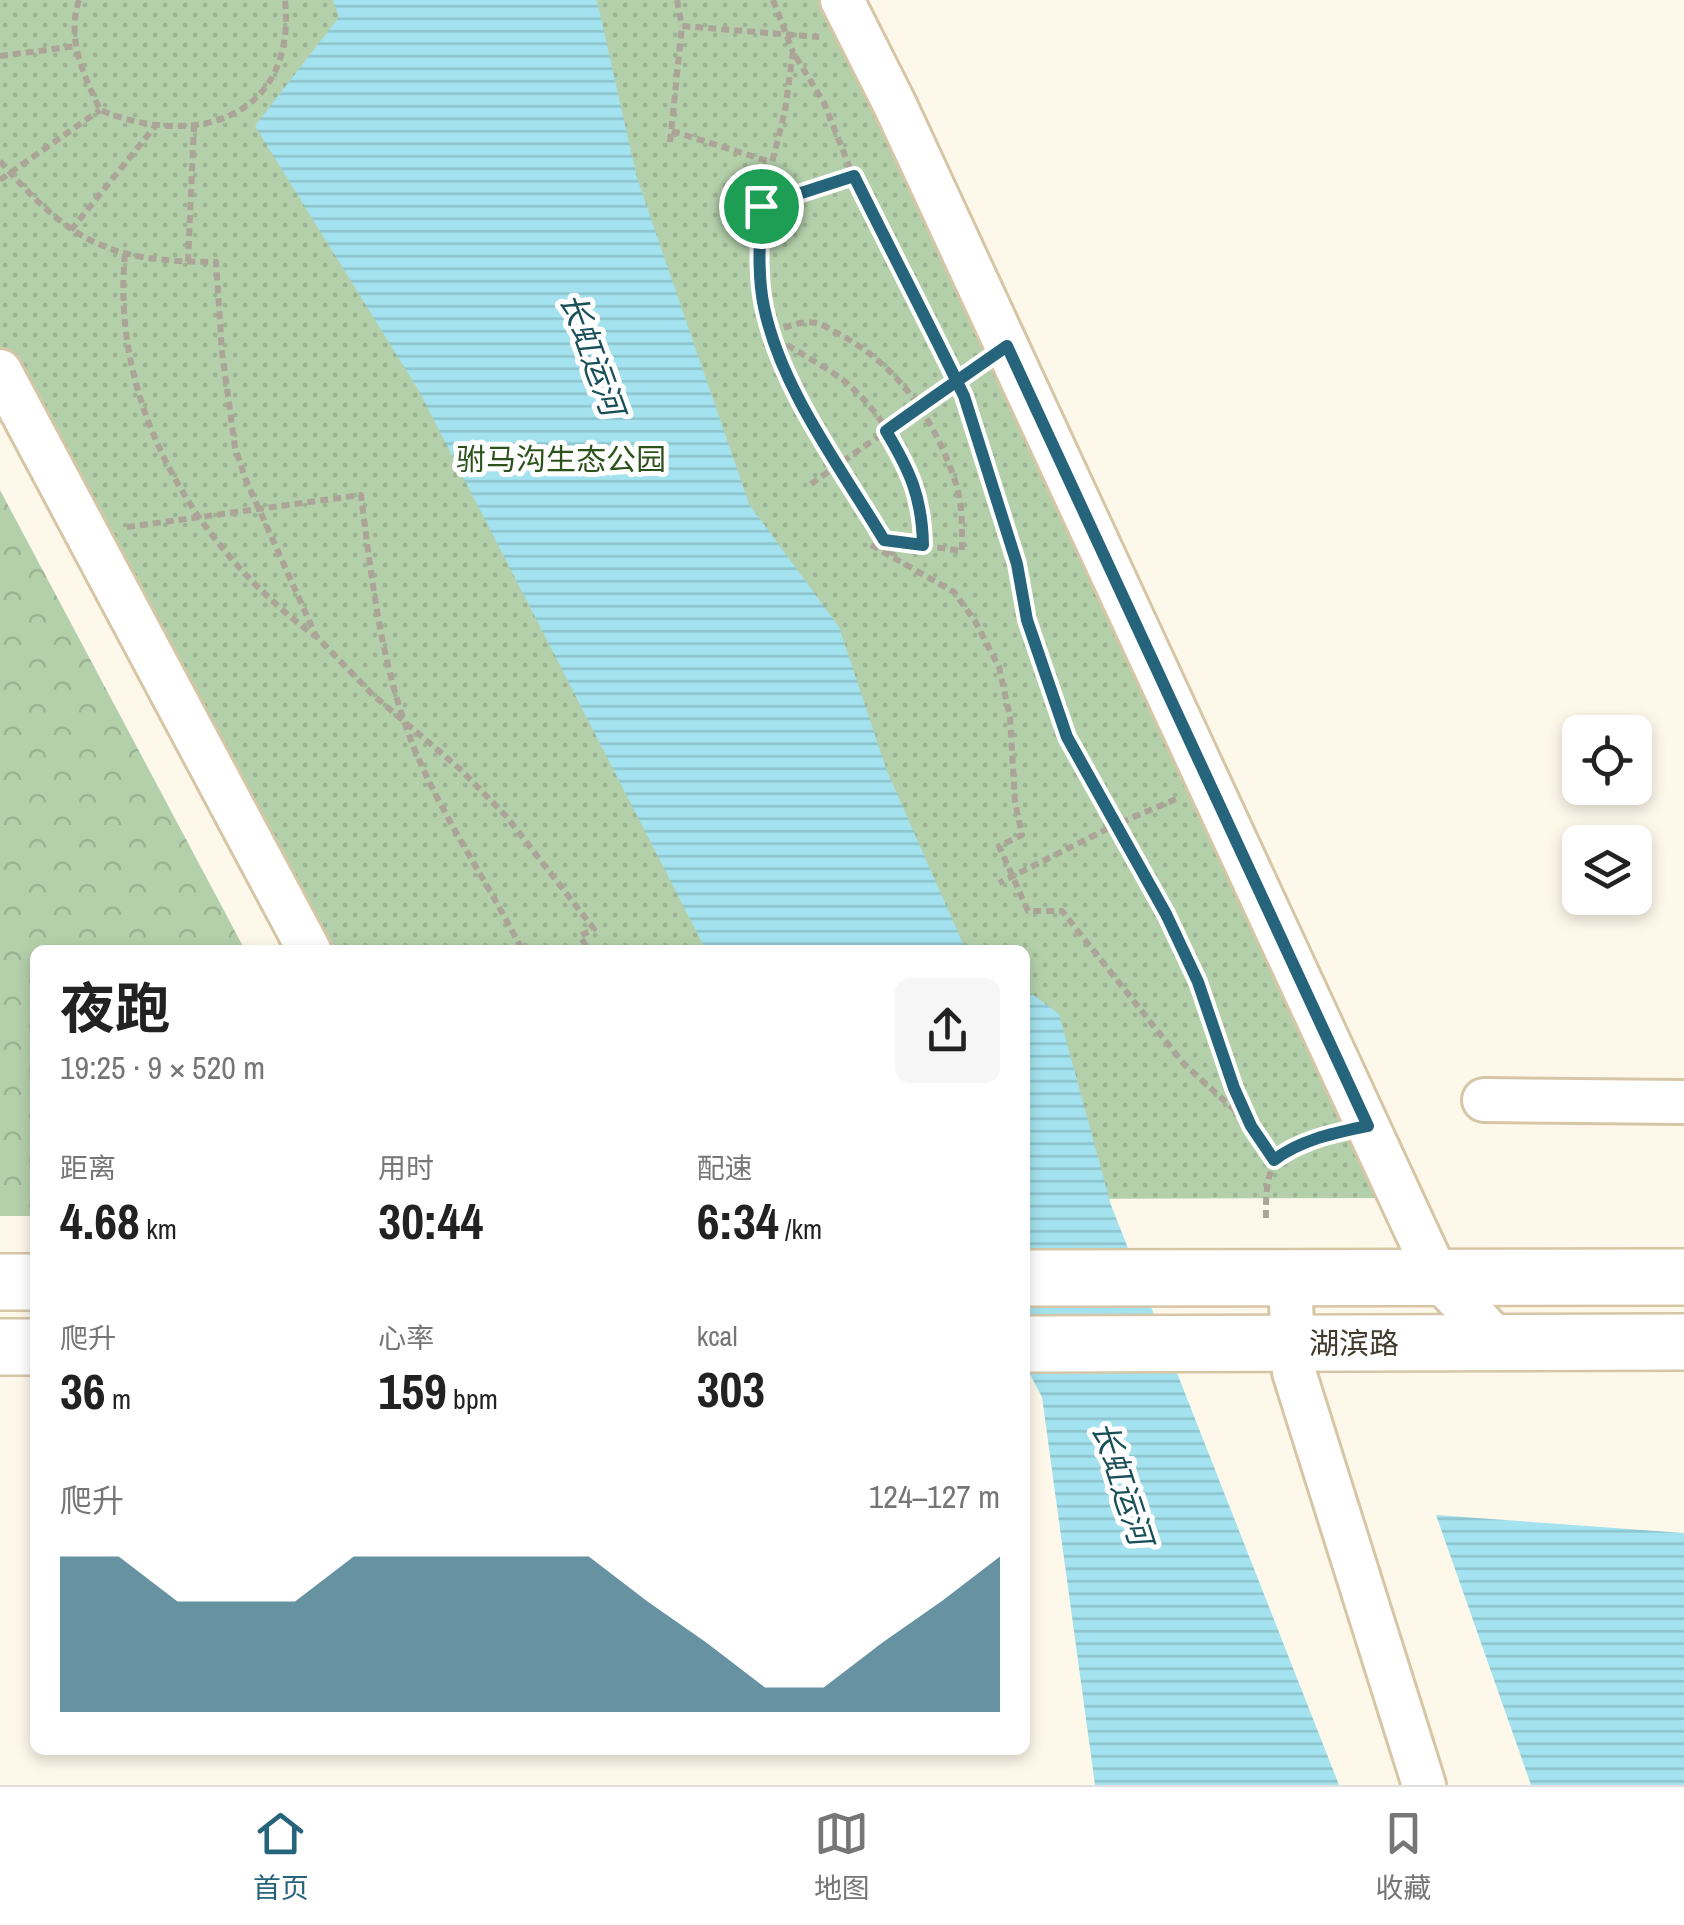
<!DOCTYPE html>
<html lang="zh">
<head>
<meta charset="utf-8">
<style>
  :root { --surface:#fff; --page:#f6f6f6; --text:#222; --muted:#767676; --line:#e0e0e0; --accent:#26647b }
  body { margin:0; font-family:"Archivo Narrow","Noto Sans SC",sans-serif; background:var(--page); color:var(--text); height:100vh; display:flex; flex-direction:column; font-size:38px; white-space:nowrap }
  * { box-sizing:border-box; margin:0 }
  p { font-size:32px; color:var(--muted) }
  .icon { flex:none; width:55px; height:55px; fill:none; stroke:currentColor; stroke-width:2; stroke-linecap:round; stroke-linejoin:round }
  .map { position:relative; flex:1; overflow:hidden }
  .drawer { position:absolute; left:30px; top:945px; width:1000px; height:810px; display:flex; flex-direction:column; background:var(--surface); border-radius:15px; box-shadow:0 5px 15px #0003 }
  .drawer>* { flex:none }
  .tools { position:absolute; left:1562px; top:715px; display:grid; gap:20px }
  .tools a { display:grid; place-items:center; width:90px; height:90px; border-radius:15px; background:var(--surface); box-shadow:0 5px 15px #0003; font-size:50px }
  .pin { position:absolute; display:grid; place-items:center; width:85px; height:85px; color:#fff; margin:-42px; border:5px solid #fff; border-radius:50%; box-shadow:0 2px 10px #0007 }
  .round { display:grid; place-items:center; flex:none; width:105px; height:105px; border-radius:15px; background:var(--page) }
  .summary { display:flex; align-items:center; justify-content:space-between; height:170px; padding:0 30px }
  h1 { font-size:55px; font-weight:700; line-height:75px }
  .stats { display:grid; grid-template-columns:repeat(3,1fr); gap:15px; height:170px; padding:10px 30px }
  .stats div { display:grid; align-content:center }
  .stats b { font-size:50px; font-weight:700 }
  .stats small { font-size:28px; font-weight:400 }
  .stats p { font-size:28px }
  .chart { height:280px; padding:20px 30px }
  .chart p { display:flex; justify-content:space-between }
  .chart svg { width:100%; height:180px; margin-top:10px; fill:var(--accent); opacity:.7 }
  .menu { display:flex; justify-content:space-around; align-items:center; height:140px; border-top:2px solid var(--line); background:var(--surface); font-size:28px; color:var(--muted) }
  .menu a { display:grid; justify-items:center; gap:5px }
  .menu .current { color:var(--accent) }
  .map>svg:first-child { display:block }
</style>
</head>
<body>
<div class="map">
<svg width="1684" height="1785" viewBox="0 0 1684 1785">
  <defs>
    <pattern id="grass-dots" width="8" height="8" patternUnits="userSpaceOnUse" patternTransform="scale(2.5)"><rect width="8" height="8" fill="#b4d0ab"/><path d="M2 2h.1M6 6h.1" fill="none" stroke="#9cb393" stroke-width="1.8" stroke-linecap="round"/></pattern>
    <pattern id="forest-crowns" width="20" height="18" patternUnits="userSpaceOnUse" patternTransform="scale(2.5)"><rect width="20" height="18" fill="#b4d0ab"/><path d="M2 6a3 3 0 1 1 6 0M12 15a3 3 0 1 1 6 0" fill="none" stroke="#9cb393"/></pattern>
    <pattern id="water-rules" width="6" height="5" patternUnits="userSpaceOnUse" patternTransform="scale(2.5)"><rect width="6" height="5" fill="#a3e2ee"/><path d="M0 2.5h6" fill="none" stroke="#8dc3cc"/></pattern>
  </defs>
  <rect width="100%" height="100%" fill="#fef8eb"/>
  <path fill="url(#grass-dots)" d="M0,0H842L1402,1198L1025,1199V950H309L0,369Z"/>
  <path fill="url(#forest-crowns)" d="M0,490L245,950H35V1216H0Z"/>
  <path fill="url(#water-rules)" d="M333,0H597L637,178L749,504L839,627L887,771L963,944L971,950H706L419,391L255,126L339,17Z
    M1025,989L1059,1014L1111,1205L1339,1785H1095L1042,1397L1025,1365Z
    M1436,1515L1684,1533V1785H1531Z"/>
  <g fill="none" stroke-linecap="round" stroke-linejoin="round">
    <g stroke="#d7c6a6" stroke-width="48">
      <path id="minor" d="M842,0L895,105L1438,1278L1500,1343
        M0,371L309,950
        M1484,1100L1684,1102
        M1290,1279L1294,1372L1424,1785"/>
    </g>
    <g stroke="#d7c6a6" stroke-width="60">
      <path id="primary" d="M1025,1278L1684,1277
        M0,1282H35
        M1025,1344L1684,1342
        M0,1347H35"/>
    </g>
    <path stroke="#aba497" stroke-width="6" stroke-dasharray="8 5" stroke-linecap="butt" d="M79,0C66,39 84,75 100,110C194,149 297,119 285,0
      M677,0L682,26
      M773,0L793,52
      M0,56L77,46
      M672,131L771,162
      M670,142L682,26L819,37
      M0,161C71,242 107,262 216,262L222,352L235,447L245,478L316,636L373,695L460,769L506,816L594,929L580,936L589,950
      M0,180L100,110
      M763,206L854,176
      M71,230L156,125
      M125,254C110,406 196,548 315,636
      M188,262L194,125
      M775,336L778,330C789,326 804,320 816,323C823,324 830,330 837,333C897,364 934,418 955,481C963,504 962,528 962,551L885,540
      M776,338C797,352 831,369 849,385C894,425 922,486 923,545
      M978,366L957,381L981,442L1017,564L1027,620L1046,680L1067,737L1115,825L999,883
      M811,484L957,381L850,168L824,103L793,52L785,111L761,206L760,281L764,310L782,367L896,559
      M127,527L361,495C372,583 382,673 417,755C446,823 489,884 522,950
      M871,545L954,592L975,621L999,667L1010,717L1015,802L1022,835L999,846L1028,911H1062L1184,1064L1251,1125
      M1176,799L1115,825C1142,878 1175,927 1198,983C1224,1046 1234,1101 1274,1159
      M1266,1218C1265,1159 1276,1148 1333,1134"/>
    <use href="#minor" stroke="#fff" stroke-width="42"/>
    <use href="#primary" stroke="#fff" stroke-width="55"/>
  </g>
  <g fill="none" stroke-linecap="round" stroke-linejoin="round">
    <g stroke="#fff" stroke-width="20">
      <path id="route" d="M761,206C760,239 757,274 764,307C781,389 841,468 884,540L923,545C922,497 910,471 886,431C926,402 967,374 1007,346L1368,1126C1335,1133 1302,1139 1274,1160L1251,1126L1234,1088L1198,982L1166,914L1067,737L1027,620L1017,564L964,396C928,322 890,249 854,176L761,206"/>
    </g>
    <use href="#route" stroke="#26647b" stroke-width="12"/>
  </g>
  <g text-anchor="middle" stroke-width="10" stroke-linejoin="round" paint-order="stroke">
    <g font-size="30" fill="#2c531c" stroke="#fff">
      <text x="561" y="470">驸马沟生态公园</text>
    </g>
    <g font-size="30" fill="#40392c" stroke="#fff">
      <text x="1354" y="1354">湖滨路</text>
    </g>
    <g font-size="32" font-style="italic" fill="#194f58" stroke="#fff">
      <text transform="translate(592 354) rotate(70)" y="11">长虹运河</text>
      <text transform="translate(1122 1483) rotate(72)" y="11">长虹运河</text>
    </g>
  </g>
</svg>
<div class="tools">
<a><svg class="icon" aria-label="locate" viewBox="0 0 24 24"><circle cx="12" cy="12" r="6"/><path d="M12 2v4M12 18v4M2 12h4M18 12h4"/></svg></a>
<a><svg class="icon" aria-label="layers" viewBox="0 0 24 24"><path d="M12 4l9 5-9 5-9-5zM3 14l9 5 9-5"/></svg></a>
</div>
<div class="pin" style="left:761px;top:206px;background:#1e9e55"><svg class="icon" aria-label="arrive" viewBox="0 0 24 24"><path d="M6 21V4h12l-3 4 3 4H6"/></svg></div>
<section class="drawer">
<div class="summary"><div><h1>夜跑</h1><p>19:25 · 9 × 520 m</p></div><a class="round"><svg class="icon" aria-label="share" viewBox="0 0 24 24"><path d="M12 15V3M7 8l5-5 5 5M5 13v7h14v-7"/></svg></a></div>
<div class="stats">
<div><p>距离</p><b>4.68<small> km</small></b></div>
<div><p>用时</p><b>30:44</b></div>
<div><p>配速</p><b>6:34<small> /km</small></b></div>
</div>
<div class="stats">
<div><p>爬升</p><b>36<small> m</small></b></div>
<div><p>心率</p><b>159<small> bpm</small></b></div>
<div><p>kcal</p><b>303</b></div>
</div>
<div class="chart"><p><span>爬升</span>124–127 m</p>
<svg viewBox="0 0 160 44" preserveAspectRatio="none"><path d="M0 44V6L10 6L20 17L30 17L40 17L50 6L60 6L70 6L80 6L90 6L100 17L110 27L120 38L130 38L140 27L150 17L160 6V44z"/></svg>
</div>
</section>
</div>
<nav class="menu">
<a class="current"><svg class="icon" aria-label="home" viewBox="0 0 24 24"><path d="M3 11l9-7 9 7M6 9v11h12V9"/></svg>首页</a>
<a><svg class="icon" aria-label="map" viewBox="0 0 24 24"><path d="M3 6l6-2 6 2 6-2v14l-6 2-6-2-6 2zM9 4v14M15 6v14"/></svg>地图</a>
<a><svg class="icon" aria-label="saved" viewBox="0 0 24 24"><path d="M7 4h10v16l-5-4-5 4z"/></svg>收藏</a>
</nav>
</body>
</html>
